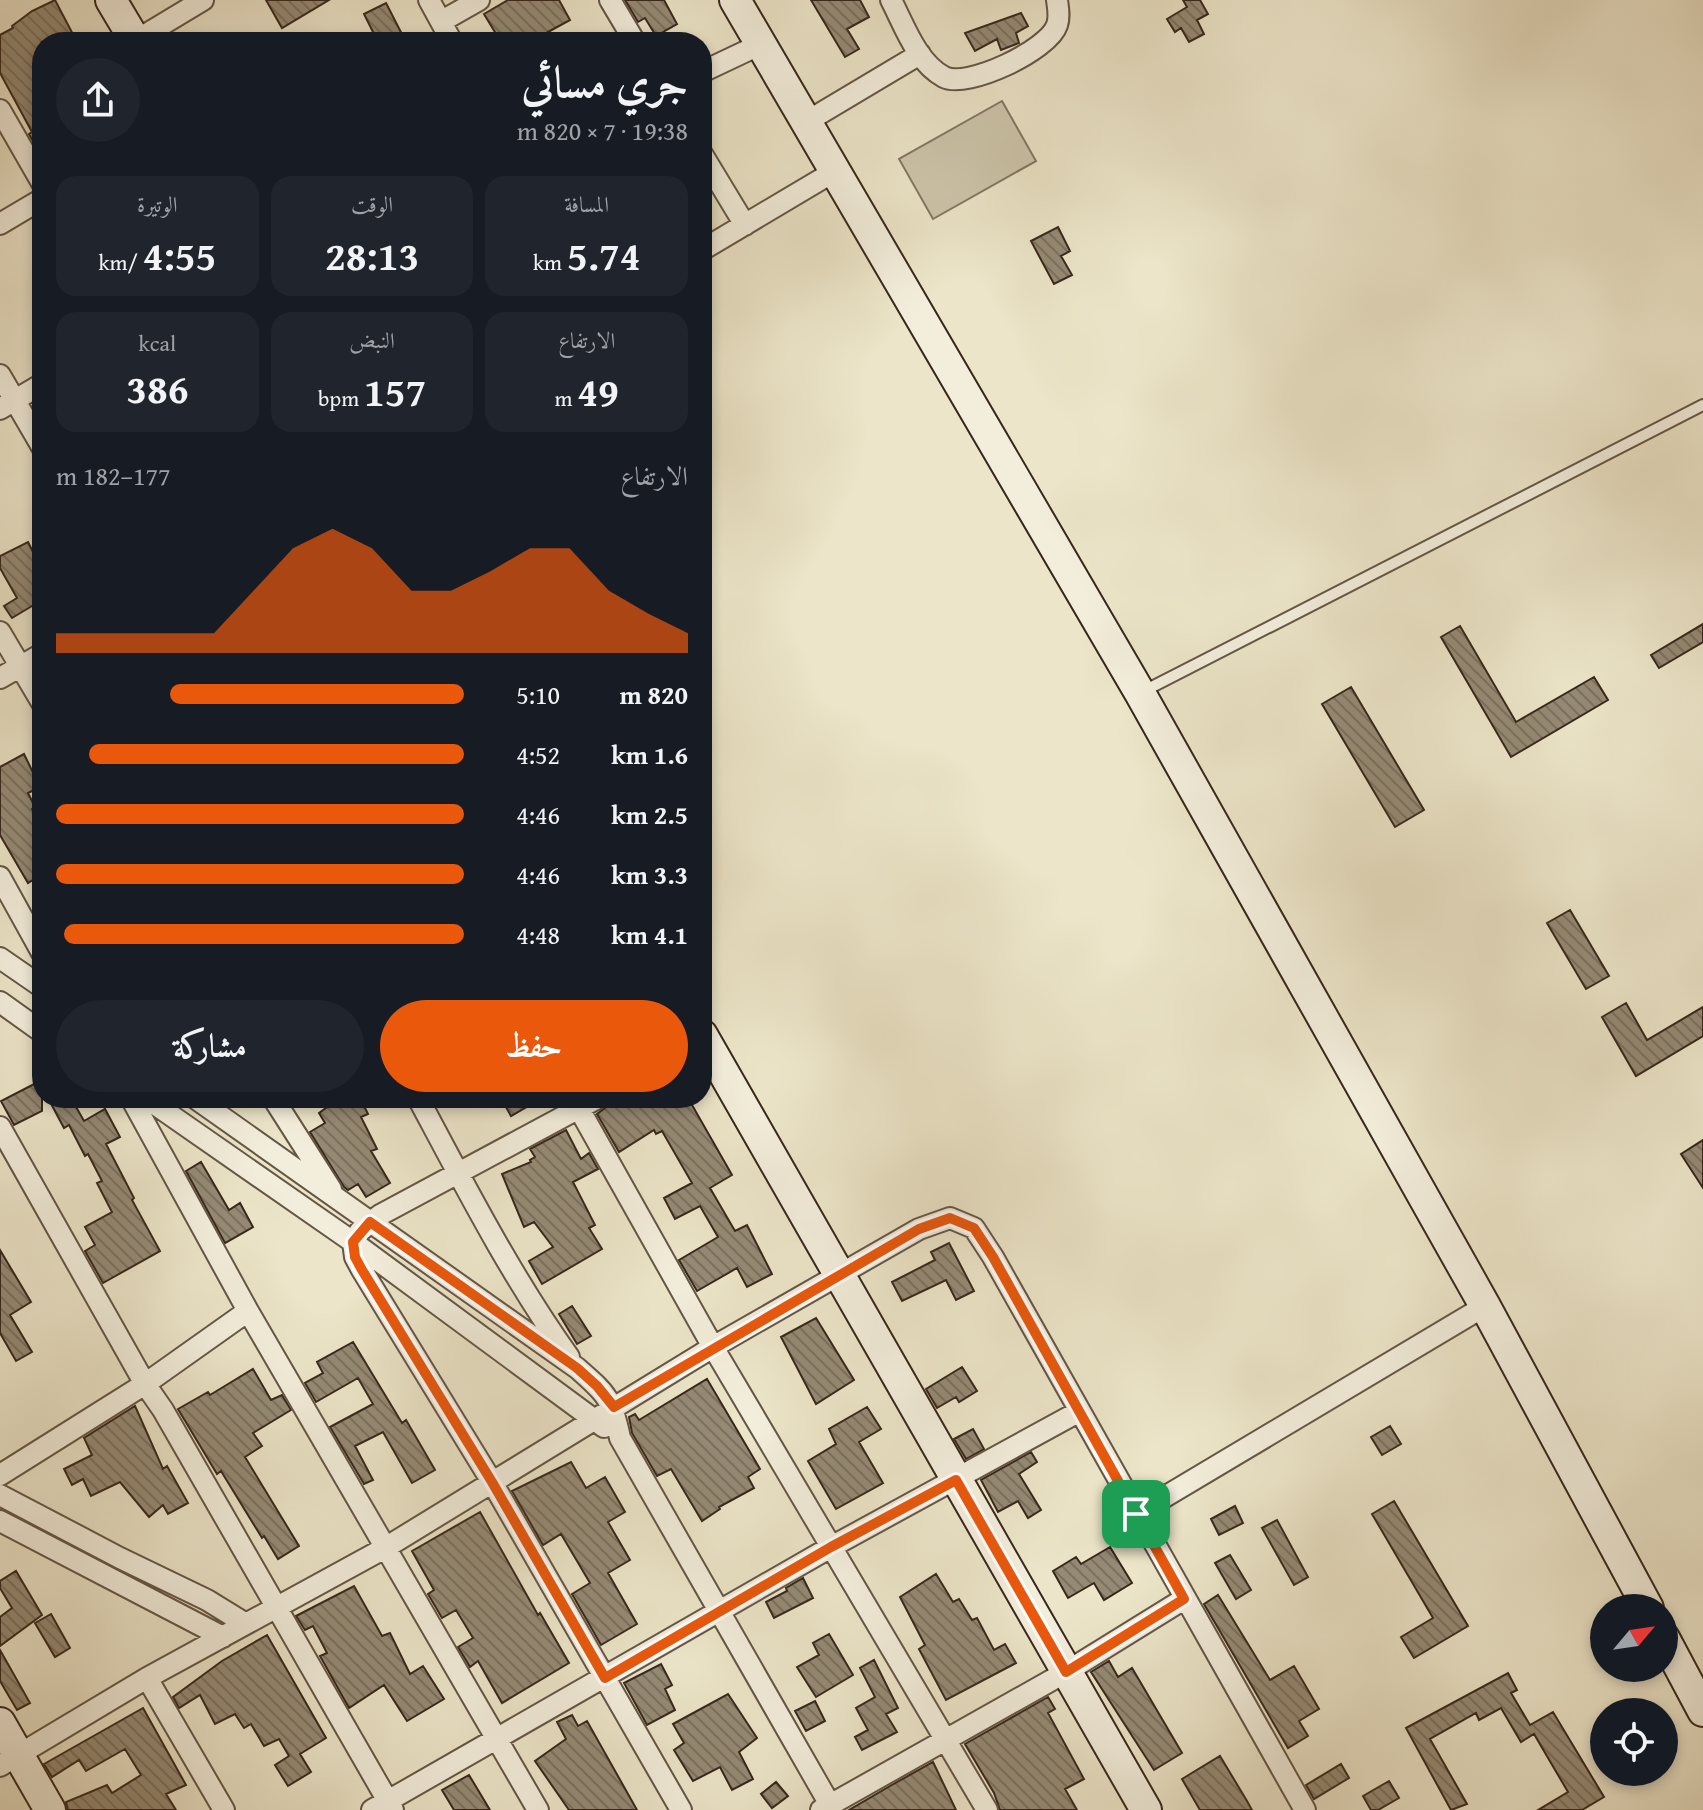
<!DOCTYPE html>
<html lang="ar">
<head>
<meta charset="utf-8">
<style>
  :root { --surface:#171b24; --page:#20242c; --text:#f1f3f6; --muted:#9ea1a6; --accent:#ea580c }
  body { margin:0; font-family:"Gentium Book Plus",Amiri,serif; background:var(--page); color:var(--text); direction:rtl; height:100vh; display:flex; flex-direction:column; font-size:30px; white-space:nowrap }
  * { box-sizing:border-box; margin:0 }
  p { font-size:26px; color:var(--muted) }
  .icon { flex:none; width:44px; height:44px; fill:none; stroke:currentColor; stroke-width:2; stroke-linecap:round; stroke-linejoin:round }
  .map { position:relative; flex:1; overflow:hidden; direction:ltr }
  .drawer { position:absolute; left:32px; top:32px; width:680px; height:1076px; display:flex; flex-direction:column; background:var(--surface); border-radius:32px; box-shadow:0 4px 12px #0003; direction:rtl }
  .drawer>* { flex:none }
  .needle { width:52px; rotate:61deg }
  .controls { position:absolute; left:1590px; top:1594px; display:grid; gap:16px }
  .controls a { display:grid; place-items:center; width:88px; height:88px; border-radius:50%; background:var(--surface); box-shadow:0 4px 12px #0003; font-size:40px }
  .pin { position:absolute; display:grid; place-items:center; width:68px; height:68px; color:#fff; margin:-34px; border-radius:16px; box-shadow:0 4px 12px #0006 }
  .round { display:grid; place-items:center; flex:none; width:84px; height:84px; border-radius:42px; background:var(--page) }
  .overview { display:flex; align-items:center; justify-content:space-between; height:136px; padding:0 24px }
  h1 { font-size:44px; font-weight:700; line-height:60px }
  .figures { display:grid; grid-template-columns:repeat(3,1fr); gap:12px; height:136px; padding:8px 24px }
  .figures div { display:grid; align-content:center; border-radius:20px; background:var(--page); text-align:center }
  .figures b { font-size:40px; font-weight:700 }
  .figures small { font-size:22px; font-weight:400 }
  .figures p { font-size:22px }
  .chart { height:224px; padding:16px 24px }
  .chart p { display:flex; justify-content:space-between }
  .chart svg { width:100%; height:144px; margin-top:8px; fill:var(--accent); opacity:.7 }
  .action { display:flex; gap:16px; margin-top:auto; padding:16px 24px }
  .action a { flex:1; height:92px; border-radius:48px; background:var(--accent); color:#fff; font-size:32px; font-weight:700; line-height:92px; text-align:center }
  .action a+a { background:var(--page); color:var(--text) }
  ul { padding:0 24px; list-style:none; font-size:26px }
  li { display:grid; grid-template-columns:128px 96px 1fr; align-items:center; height:60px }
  li i { height:20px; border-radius:10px; background:var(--accent) }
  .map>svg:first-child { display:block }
</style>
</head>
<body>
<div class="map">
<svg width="1703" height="1810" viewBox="0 0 1703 1810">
  <defs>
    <pattern id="building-back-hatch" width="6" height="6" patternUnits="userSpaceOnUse" patternTransform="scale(2)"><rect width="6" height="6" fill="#958a75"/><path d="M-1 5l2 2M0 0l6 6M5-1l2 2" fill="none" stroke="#7a715f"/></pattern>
  </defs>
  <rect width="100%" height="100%" fill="#ece5c9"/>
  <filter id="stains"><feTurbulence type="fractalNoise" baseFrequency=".0025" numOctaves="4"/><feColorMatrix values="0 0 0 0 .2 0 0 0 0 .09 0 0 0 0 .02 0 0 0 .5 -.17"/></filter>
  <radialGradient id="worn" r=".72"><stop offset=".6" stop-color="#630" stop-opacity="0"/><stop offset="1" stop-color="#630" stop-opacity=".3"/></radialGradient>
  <path fill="#cdc5ab" stroke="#827663" stroke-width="2" d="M1002,101L1036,161L933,219L899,159Z"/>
  <path fill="url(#building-back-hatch)" stroke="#37271b" stroke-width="2" d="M55,0L77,42H42V157L29,134L32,132L0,73V35L13,28L12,26L32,11Z
    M266,0H329L282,28Z
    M508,0H559L570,20L548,32L554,42H501L484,14Z
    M625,0H664L677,24L656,36L645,18L638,22Z
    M811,0H860L869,17L847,29L859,49L845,57Z
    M1183,0H1200L1208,14L1197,20L1204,34L1189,42L1181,28L1175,32L1167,19L1187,7Z
    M386,3L406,42H378L364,14Z
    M1021,13L1028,26L1016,33L1019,43L1001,50L997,39L975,51L965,33Z
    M1058,227L1070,251L1061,256L1072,275L1054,284L1031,241Z
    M28,542L35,556L42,552V600L12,618L4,606L17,598L0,568V556Z
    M1703,624V642L1659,668L1651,655Z
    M1460,626L1516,722L1594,677L1608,700L1511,757L1441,637Z
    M1351,687L1424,810L1395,827L1322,704Z
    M24,754L40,787L28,793L35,807L32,809L42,826V874L28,883L0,835V767Z
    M1570,910L1609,976L1586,989L1547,923Z
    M1626,1003L1647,1040L1703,1007V1036L1636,1076L1602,1017Z
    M42,1080V1111L14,1125L1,1101Z
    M48,1098H71L84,1121L105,1109L120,1137L106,1144L134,1198L132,1200L160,1251L103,1283L85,1251L95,1245L85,1227L112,1212L97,1183L102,1181L88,1154L85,1156L69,1125L64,1128Z
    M340,1098H360L368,1114L361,1117L377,1149L371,1151L390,1183L366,1197L358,1184L348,1190L344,1187L310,1132L325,1123L319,1113Z
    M501,1098H542L511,1116Z
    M611,1098H688L732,1175L710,1188L735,1231L747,1225L772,1274L747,1287L737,1268L697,1291L679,1260L718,1237L700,1206L675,1219L664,1198L692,1183L662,1131L656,1134L654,1130L619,1152L597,1114L609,1105Z
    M566,1130L581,1159L589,1153L598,1169L573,1182L595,1225L589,1228L602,1249L542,1284L529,1261L553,1247L534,1222L524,1227L502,1174L531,1162L530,1160L535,1157L530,1149Z
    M1703,1140V1188L1681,1154Z
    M201,1162L229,1210L240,1203L253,1227L225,1243L186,1171Z
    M949,1243L974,1291L956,1300L946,1280L902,1301L892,1282L935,1260L931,1252Z
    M0,1250L31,1302L10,1315L32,1352L16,1361L0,1333Z
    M572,1306L591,1336L577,1344L559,1314Z
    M816,1318L854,1380L816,1404L781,1337Z
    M353,1342L402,1423L406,1420L435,1470L412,1483L383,1432L355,1446L373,1480L364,1484L330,1427L373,1404L358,1378L316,1402L305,1383L323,1373L317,1362Z
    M962,1367L977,1391L959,1402L956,1397L937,1408L926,1389Z
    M253,1369L271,1400L282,1395L291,1410L253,1433L262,1446L245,1457L299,1546L278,1559L264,1536L262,1538L221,1471L217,1474L178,1409L208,1392L210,1395Z
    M707,1379L760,1469L748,1477L754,1488L719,1507L720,1509L702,1521L671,1469L657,1476L632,1433L629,1417L635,1414L639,1420Z
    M135,1406L163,1469L167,1466L188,1503L168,1514L163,1505L149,1517L120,1482L91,1496L83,1479L72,1485L64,1469L92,1455L84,1438Z
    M867,1407L881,1429L859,1442L883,1483L836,1509L808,1461L836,1444L829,1429Z
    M1390,1426L1401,1444L1382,1455L1371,1437Z
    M973,1429L984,1449L966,1459L954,1439Z
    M1031,1452L1037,1462L1019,1474L1041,1510L1028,1518L1018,1501L998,1512L981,1480Z
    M571,1462L586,1488L605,1477L625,1512L608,1522L630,1560L608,1573L637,1624L601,1645L572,1594L590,1583L561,1534L543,1545L512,1491Z
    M1394,1501L1468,1626L1414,1658L1401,1637L1433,1618L1372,1514Z
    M1235,1506L1243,1523L1219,1535L1211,1519Z
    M480,1512L538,1615L540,1613L569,1663L502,1703L478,1661L470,1667L458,1647L473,1638L456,1610L442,1618L428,1594L434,1590L412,1551Z
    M1277,1520L1308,1577L1294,1585L1262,1528Z
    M1110,1547L1132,1583L1104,1600L1094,1583L1068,1598L1053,1571L1076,1557L1081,1564Z
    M1230,1555L1251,1590L1236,1599L1215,1563Z
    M16,1571L42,1615L0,1646V1617L12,1608L0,1588V1581Z
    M936,1574L953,1602L959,1599L972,1620L977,1618L994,1650L1005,1644L1016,1663L946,1700L919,1649L925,1645L900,1597Z
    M803,1578L813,1598L774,1618L766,1602L787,1591L786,1588Z
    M354,1586L382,1636L390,1633L410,1674L423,1666L444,1699L407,1721L384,1685L349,1708L320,1656L327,1653L313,1626L305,1630L296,1616Z
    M1218,1595L1270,1680L1294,1666L1319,1709L1299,1721L1308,1736L1288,1748L1204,1604Z
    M51,1614L70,1648L55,1657L35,1623Z
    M829,1634L853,1675L816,1697L797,1667L819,1655L813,1643Z
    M267,1635L326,1738L300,1754L311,1772L288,1786L275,1765L289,1756L279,1739L264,1746L251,1724L244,1728L235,1714L215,1724L200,1695L179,1708L173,1697L222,1661Z
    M0,1650L30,1703L17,1710L0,1681Z
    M874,1660L898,1708L886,1714L897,1732L862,1750L855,1737L868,1730L856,1708L875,1697L860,1668Z
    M1109,1661L1118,1677L1132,1668L1182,1753L1154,1770L1091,1672Z
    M661,1664L672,1685L665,1689L675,1710L647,1725L624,1683Z
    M1508,1673L1517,1690L1511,1693L1530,1725L1553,1712L1604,1797L1582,1810H1538L1568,1792L1534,1734L1521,1742L1501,1708L1479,1720L1476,1713L1430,1739L1467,1804L1451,1810L1406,1728Z
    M728,1694L757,1738L739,1752L753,1779L732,1790L720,1767L693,1781L674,1750L684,1743L673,1724Z
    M1048,1697L1055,1709L1048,1713L1084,1779L1065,1789L1077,1810H1000L994,1793L965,1744Z
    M815,1701L825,1721L806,1731L795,1711Z
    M143,1708L186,1785L166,1794L176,1810H68L66,1802L107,1785L112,1793L141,1775L125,1749L86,1771L79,1760L52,1777L44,1764Z
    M572,1715L578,1726L587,1721L637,1810H569L535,1761L566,1739L557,1722Z
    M1220,1756L1247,1801L1252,1810H1200L1182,1779Z
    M933,1762L956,1810H849L890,1786Z
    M1341,1764L1349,1778L1314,1799L1306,1785Z
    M469,1775L490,1810H454L442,1790Z
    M1389,1781L1399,1798L1378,1810H1371L1363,1796Z
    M776,1782L788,1796L772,1808L761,1794Z"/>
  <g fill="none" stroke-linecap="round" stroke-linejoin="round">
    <g stroke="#645646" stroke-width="14">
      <path id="lane" d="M1142,692L1703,405"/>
    </g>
    <g stroke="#645646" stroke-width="24">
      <path id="street" d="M429,0L452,42
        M610,0L635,42
        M891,0C904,25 917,63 944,77C967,89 1049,50 1057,25C1060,17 1058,8 1057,0
        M442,21L479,0
        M135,41L203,0
        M702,72L761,44
        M0,110L42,183
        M806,122L920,54
        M702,154L745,225
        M0,224L42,199
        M702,250L835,171
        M0,375L42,447
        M0,409L42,384
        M0,632L42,703
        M0,678L42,654
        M0,877L42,953
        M0,958L42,987
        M0,1002L42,1032
        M131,1098L248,1311L538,1810
        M146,1098L353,1242L604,1427
        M195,1098L577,1368C607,1394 612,1399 620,1438L833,1810
        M273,1098L331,1189
        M418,1098C465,1186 511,1276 569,1357
        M573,1098L713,1347L987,1810
        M598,1098L380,1215L360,1231L353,1242L355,1257L362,1270L492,1482L681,1810
        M0,1127L145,1384L163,1410L393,1810
        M0,1475L145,1384L248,1311
        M0,1495L120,1558L207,1600L246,1624
        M1136,1514L1485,1306
        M0,1521L223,1637
        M147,1678L224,1810
        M0,1766L147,1678L385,1548L713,1347L919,1229L950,1218L974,1228L993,1257L1305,1810
        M372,1810L831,1547L1080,1411
        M821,1810L1066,1672L1184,1599"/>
    </g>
    <g stroke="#37271b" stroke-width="34">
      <path id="secondary" d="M111,0L136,42
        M735,0L1140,693L1485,1306L1648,1608
        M702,1035L1146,1810
        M1664,1638L1703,1711
        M0,1723L50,1810"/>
    </g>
    <use href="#lane" stroke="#f3eedc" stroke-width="10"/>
    <use href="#street" stroke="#f3eedc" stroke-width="20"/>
    <use href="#secondary" stroke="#f3eedc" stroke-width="30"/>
  </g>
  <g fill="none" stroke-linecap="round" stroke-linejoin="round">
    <g stroke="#fff" stroke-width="16">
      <path id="route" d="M950,1218L974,1228L993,1257L1184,1599L1066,1672L956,1480L831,1547L605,1678L492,1482L362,1270L355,1257L353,1242L370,1222L577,1368L597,1386L614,1407L919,1229Z"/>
    </g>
    <use href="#route" stroke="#ea580c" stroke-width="10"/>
  </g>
  <rect width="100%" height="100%" filter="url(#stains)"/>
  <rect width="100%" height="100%" fill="url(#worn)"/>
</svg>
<div class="controls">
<a><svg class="needle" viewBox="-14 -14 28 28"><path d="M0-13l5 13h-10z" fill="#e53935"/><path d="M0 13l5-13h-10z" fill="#9ea1a6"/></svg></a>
<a><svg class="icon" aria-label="locate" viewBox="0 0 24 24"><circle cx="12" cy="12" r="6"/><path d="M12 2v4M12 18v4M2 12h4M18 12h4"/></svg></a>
</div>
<div class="pin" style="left:1136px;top:1514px;background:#1e9e55"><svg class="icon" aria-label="arrive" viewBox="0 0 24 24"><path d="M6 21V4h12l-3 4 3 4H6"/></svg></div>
<section class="drawer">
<div class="overview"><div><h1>جري مسائي</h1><p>19:38 · 7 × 820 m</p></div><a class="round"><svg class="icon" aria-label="share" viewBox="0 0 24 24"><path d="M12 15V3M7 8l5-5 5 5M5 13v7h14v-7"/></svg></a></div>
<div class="figures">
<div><p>المسافة</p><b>5.74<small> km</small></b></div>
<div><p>الوقت</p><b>28:13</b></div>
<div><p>الوتيرة</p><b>4:55<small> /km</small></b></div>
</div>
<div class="figures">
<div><p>الارتفاع</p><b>49<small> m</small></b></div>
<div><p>النبض</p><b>157<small> bpm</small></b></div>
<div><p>kcal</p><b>386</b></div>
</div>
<div class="chart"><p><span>الارتفاع</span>177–182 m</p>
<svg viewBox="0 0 160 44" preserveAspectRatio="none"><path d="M0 44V38L10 38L20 38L30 38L40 38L50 25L60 12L70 6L80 12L90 25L100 25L110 19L120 12L130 12L140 25L150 32L160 38V44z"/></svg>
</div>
<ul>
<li><b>820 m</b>5:10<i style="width:72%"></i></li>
<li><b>1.6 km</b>4:52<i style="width:92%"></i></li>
<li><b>2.5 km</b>4:46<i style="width:100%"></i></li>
<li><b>3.3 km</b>4:46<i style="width:100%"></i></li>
<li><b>4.1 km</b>4:48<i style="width:98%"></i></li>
</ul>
<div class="action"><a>حفظ</a><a>مشاركة</a></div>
</section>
</div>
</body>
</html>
